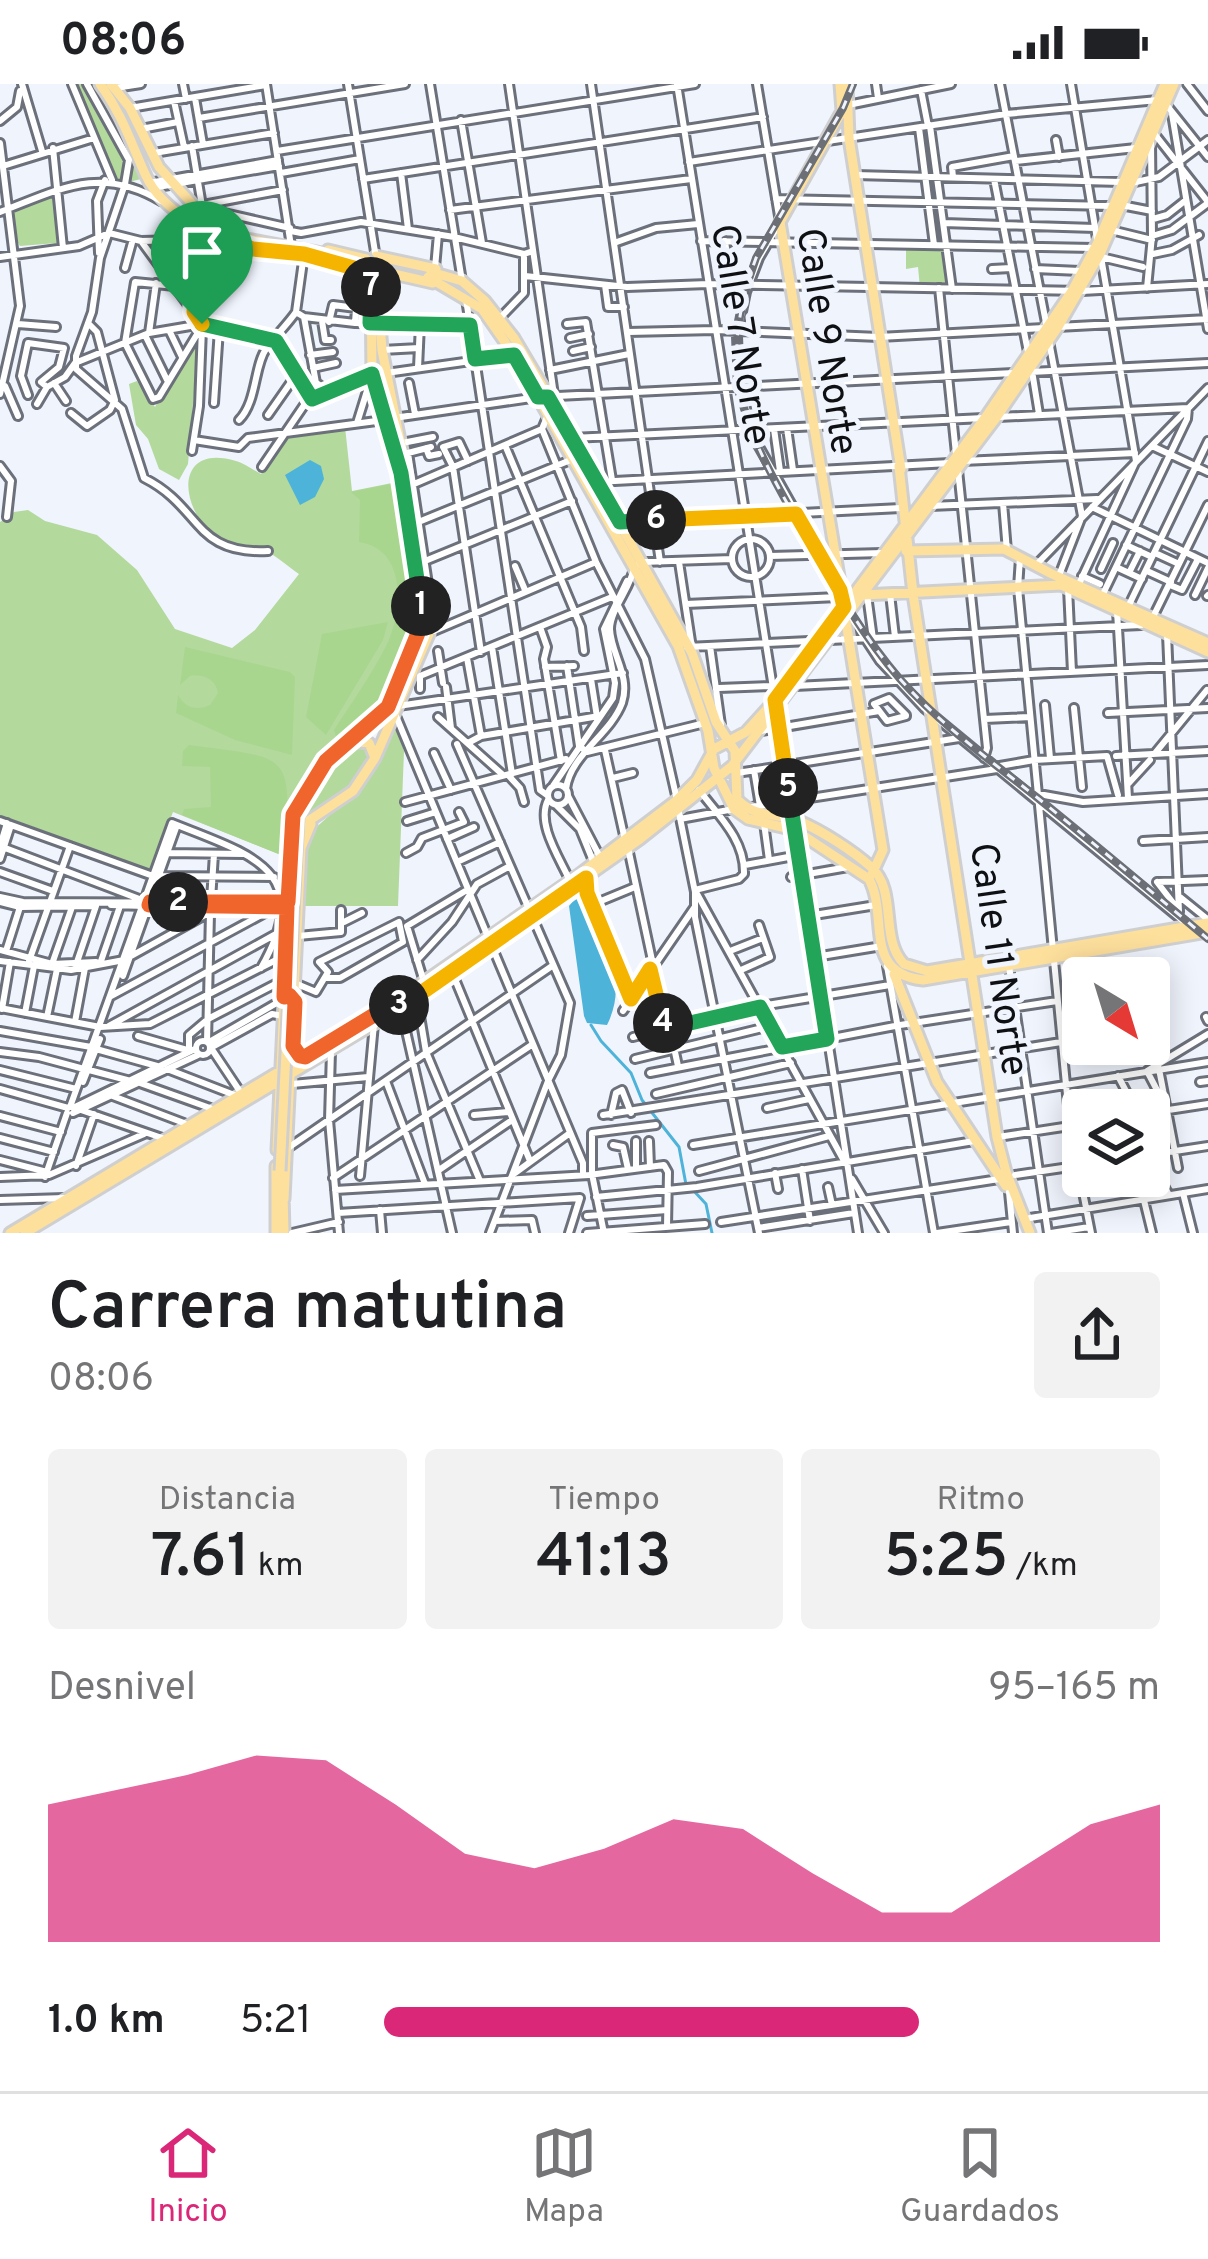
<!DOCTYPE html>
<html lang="es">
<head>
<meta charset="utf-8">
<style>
  :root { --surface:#fff; --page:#f2f2f2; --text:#202124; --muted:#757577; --line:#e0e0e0; --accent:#db2777 }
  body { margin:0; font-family:Overpass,sans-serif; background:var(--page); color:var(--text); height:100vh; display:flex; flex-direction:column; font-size:45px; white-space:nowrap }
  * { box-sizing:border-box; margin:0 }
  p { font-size:39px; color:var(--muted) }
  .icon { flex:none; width:66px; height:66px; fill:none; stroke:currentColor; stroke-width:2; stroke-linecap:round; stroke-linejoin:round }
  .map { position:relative; height:1149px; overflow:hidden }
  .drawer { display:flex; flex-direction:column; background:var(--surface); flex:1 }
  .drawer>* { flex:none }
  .needle { width:78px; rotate:142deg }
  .fabs { position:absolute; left:1062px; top:873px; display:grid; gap:24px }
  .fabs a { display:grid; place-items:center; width:108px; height:108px; border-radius:12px; background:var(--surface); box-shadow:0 6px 30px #0003; font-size:60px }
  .pin { position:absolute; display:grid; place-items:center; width:102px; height:102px; color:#fff; margin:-123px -51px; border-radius:50% 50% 50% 0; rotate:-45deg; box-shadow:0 0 12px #0007 }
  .pin .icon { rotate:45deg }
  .km { position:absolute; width:60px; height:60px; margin:-30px; border-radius:50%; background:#222; color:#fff; font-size:33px; line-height:60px; text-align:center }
  .round { display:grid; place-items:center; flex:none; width:126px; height:126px; border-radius:12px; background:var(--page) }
  .head { display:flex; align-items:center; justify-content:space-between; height:204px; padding:0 48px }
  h1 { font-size:66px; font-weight:600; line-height:90px }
  .stats { display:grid; grid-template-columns:repeat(3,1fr); gap:18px; height:204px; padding:12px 48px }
  .stats div { display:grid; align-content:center; border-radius:12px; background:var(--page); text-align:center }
  .stats b { font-size:60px; font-weight:600 }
  .stats small { font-size:33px; font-weight:400 }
  .stats p { font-size:33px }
  .chart { height:336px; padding:24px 48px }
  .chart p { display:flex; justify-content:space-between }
  .chart svg { width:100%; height:216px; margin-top:12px; fill:var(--accent); opacity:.7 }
  ul { padding:0 48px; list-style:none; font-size:39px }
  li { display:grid; grid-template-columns:192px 144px 1fr; align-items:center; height:90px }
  li i { height:30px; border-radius:15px; background:var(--accent) }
  .status { display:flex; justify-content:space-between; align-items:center; height:84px; padding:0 60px; background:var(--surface); direction:ltr }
  .status svg { height:33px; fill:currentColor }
  .menu { display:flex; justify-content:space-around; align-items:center; height:168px; border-top:3px solid var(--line); background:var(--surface); font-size:33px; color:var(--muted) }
  .menu a { display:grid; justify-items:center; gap:6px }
  .menu .selected { color:var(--accent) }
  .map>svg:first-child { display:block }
</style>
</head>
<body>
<div class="status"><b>08:06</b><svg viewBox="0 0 49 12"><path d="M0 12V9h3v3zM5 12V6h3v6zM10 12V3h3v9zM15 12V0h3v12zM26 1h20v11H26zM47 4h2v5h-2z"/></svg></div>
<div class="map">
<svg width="1208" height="1149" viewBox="0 0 1208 1149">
  <rect width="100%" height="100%" fill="#f0f4fd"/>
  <path fill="#b3d99d" d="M74,0H95L115,23L144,90L141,95L129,98L114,95Z
    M53,112L57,159L20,162L12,149L10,126Z
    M910,161H948L952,205L920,204L918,183L906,185V166H910Z
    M199,249L188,380L179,396L159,385L148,355L136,341L129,300L137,297L155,323Z
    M345,343L352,407L397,398L415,513L348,652L319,677L288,726L286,773L173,728L151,786L0,731V438L14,428L28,426L45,437L97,451L137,486L175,545L232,564L255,546L299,490C288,483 273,468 259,464C238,457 231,470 208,446C177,413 180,360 236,377C244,379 253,386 261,390L287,353Z
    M395,639L404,667L398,822H299L310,749L355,708Z
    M357,659L367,661L370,674L349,707L304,733L301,727C311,699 330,674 357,659Z"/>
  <path fill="#a9d68e" d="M391,400L405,447L415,539L383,623L348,652L337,655L334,646C352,618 373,589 388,558C403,524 406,465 359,458L360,416L351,408Z
    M388,538L383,556L326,651L306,633L322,550Z
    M185,563L290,588L295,593L292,671L235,656L176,629L178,611C185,624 197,627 210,621L218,609C216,595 203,590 190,592L180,601Z
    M189,661C294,675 290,667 286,773L182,731L184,725L211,723L210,683L182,682L183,667Z"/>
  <path fill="#4eb3d9" d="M310,376L321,382L324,395L315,413L300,421L285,391Z
    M575,815H585L588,820C602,864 630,895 607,941L587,939L584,932L569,822Z"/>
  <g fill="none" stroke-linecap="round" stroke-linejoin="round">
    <path stroke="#4eb3d9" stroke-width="3" d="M591,941L601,957L631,989L642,1016L679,1063L687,1106H693L706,1120L712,1149"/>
    <path stroke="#ced2da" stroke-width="9" stroke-dasharray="9 4.5" stroke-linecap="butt" d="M348,181L428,193"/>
    <g stroke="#6c707a" stroke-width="12">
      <path id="minor" d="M22,0L42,67
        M72,0L112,96
        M87,0L129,76L125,100L100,174L92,228L76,272V285L122,325L144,394C202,423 193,471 268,467
        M183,0L186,15
        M266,0L291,162
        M348,0L376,174
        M430,0L462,197
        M509,0L554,311
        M591,0L660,478
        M677,0L794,736
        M757,0L780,138L759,174L746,208L737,252L739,303L758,361L838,503
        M876,0L878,14
        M1000,0L1047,244
        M1071,0L1097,155
        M1187,0L1208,27
        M115,4L141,0
        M921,6L928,42
        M195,14L203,60
        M174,17L184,63
        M848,21L951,0
        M130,24L266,1
        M1172,30L1208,245
        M199,34L405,0
        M461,36L482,159
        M0,37L17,23L20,7
        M930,42L952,205
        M919,44L934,161
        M141,45L178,38
        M1153,48L1208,118
        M1056,56L1059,73
        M0,59L20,222L0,310
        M192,62L202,122
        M53,64L63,164
        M277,67L695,0
        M154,69L274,49
        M1015,77L1136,64
        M689,78L1006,30L1158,16L1165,19L1208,73
        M3,82L94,54
        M281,89L360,75
        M401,89L408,145
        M855,91L1121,98
        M953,93L952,83L1014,72
        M363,95L763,33
        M994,95L1028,268
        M149,99L278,76
        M1131,99L1159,93L1208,56
        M152,104L279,82
        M776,115L1113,122
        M203,120L211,126L290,144
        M1121,121L1152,127
        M450,126L691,95
        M0,128C60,105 101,81 161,117
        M1153,135L1167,131L1186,116
        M944,139L1095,144
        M1111,146L1152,156
        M291,147L301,149L361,138L454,153L524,170L533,167
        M1152,152L1172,146L1208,119
        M141,157L202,240
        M701,157L1094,164
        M725,157L731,200
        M614,159L656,144L698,140
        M99,169L97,117L105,96
        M304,170L296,228L304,233L316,299
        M1153,170L1172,166L1199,151
        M0,173L79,162L109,149L141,157L221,155
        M1101,173L1143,183
        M179,178L184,131L192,123L283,106
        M125,184L133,155
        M435,184L438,150
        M992,185L1011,184
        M1035,185L1080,187
        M525,192L627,203L708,200L1082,207L1208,200
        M605,201L608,223H624
        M175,202L135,198L125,259L153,315L159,313L202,242
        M939,204L956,370
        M1147,204L1152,152L1151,58
        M466,215L540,706L547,711
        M194,228L199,156
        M304,233L355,239L469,241
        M500,234L524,209V170
        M322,237L325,256H331
        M329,238L333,221L356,224L355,239
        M18,240L56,243
        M567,240L586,238L612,396
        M1057,243L1208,235
        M169,246L182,273
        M628,248L715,246L879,253L1044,244
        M149,249L156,199
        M145,251L167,296
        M570,254L589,250
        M1049,257L1082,432L1058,494
        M382,266L419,264
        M573,267L591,263
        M310,271L333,268
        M313,284L336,279
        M418,284L420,240
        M550,286L629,270
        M1032,287L1039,330
        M306 307a8 8 0 1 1 16 0a8 8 0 1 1-16 0Z
        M54,299L66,317
        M409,299L415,330
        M5,302L18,332
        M322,307L372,291L514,271
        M28,311L21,292L28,259L64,264L59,283L41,298L47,303
        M214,319L219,245
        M37,320L47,303L65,293L75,279L149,249L202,240L276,257L306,307
        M71,329L87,342L110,326L115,316L97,248L88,239
        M268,331L296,291
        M547,333L542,345L596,478L645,575L677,716
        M998,333L1188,324L1187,335L1102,512
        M394,334L538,313L1208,279
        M239,336C257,318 254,282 266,265C275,252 287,241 296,228
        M357,339L371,294
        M787,344L793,386
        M774,345L780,387
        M572,354L984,334
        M194,356L239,363L248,354L384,336
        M402,359L433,353
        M505,361L581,543L584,567
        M1152,362L1208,388
        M431,363L408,369L435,546
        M426,364L429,372L439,370
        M192,367L199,322L202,244
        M468,377L459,358L443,363L453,383L481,568
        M962,377L1135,369
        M0,382L11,397
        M262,383L309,314
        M958,386L987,664L984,674
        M596,398L950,379
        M414,400L542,345
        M1003,419L1007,467
        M930,422L1097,415
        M1092,423L1208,479
        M7,433L11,397
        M421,437L573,375
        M620,438L901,424
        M732 474a19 19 0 1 1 38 0a19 19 0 1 1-38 0Z
        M1126,461L1152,473
        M1155,469L1179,480
        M770,472L883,469
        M1020,474L1018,504L1070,1042L1091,1149
        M425,477L572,417
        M679,478L692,564
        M515,482L525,506
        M1035,482L1208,304
        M1116,483L1142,495
        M1101,485L1113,459
        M1147,487L1171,498
        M1129,489L1140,467
        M1082,492L1100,500
        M1170,501L1182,506L1198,475
        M1078,502L1136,377L1101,173
        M1068,504L1072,588
        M890,510L895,553
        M867,511L873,555
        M1195,511L1208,484
        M1207,512L1208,511
        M686,520L838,513
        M1128,523L1208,357
        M1117,527L1128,714
        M849,530L880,577L924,624L1188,841
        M1153,533L1208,421
        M540,543L547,563L544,575L561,677
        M434,547L596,478
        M1167,550L1179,828
        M710,562L721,641
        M492,563L512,690
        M687,563L1141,541
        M438,567L443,599
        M467,574L481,652
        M567,582L579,662L587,668L705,639
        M545,583L574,582
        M591,595L597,633
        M795,602L1208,581
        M446,603L451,644
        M719,604L771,602
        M420,605V592L612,513
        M889,614L906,631V632L887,637L874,620Z
        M1045,621L1050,674
        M398,622L623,589
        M1074,624L1082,703
        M1108,629L1208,624
        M396,632L488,853
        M438,633L503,691
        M985,635L1030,633
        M761,647L879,627
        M468,659L481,652L599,632
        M457,660L570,919L561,971L548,997L490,1149
        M605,666L625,756
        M1156,668L1207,606
        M434,669L451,706
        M1116,672L1208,667
        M994,683L1034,676L1107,672L1118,711
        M754,686L760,722
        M737,689L959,654
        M508,691L520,704L524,718
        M613,694L633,689
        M1128,700L1150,676
        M548 711a10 10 0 1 1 20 0a10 10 0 1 1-20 0Z
        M553,702L613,614L615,599L604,545L627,497
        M566,705C570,671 610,651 622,619C631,592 611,570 610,545C610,526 631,503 634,484L642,478L732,475
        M1033,709L1083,718L1208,710
        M568,712L601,775
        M548,716C536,739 559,773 569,795
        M405,718L566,675
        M557,722L580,745L593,777
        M752,723L997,685
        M678,724L695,808V833L759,1149
        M680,735L734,725
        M0,737L153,792L274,793
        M407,737L436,728
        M764,739L769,776
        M796,749L858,1149
        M447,755L474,743
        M1143,757L1208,753
        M0,762L142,816
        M0,762L7,739
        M628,764L653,881
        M167,769L244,770
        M406,769L417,763L422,754L464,738L459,728
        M0,775L11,741
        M457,778L500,758
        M745,781L799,771
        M0,788L53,807
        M791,793L848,783
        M585,794L588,813L631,915
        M1157,798L1177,824
        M1158,798L1208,796
        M695,806L739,795L744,790C745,756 719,732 699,706
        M696,808L843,1075
        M0,813L23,818L278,819
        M1180,813L1206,834
        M211,816L214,770
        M601,817L635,803
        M0,818L20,823L92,822
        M111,821L146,822
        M207,822L278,823
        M808,832L876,821
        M344,838L362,829
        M298,852L341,848V826
        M491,860L583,1079V1090
        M0,866L52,880L96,878
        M6,867L20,823
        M730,867L763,854
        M815,873L882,862
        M417,876L452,838L477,800L510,782
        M0,877L71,886L124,876L216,825
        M29,877L70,762
        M101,877L120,822
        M52,880L72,823
        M76,881L96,822
        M887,882L934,1149
        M1009,882L1048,1149
        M650,885L665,945
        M741,886L770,873L759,841
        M452,888L530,1077
        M123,892L177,741
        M424,898L407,842L467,806
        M111,912L276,823
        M417,914L426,968L480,1097
        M0,924L100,943L150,940L286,871
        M2,925L10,878
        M401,925L452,1149
        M623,927L694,824
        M25,929L34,882
        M47,933L57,885
        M1206,933L1208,937
        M75,938L85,884
        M109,942L276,850
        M670,945L678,982
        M0,947L91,963
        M138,952L187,966
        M633,953L755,923L890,901
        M196 964a7 7 0 1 1 14 0a7 7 0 1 1-14 0Z
        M207,958L210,829
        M209,958L282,916
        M212,963L272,930L283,932
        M211,964L239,1006
        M96,965L157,982
        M189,967V951L208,935L285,895L316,908L328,888L319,878L399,838L403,858L340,894H325
        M331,967L329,1036L339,1149
        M0,968L39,973L84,985
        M635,975L771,942
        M167,985L237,1012
        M1159,985L1178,1084
        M0,986L76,1005
        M89,986L127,996
        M650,989L900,941L1057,917
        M1118,992L1136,1026
        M386,997L425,1100
        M83,998L100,955
        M1200,998L1208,997
        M140,999L210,1024
        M292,1000L368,993
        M0,1005L68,1024
        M1163,1008H1158L1147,987L1208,950
        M656,1010L791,979
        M110,1011L184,1039
        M70,1023L172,739C249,770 317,785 261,884
        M73,1024L195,965
        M767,1024L809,1015
        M81,1026L162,1054
        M1104,1026L1115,1019
        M73,1029L198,971
        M1149,1029L1208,1020
        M474,1031L508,1028
        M603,1031L1061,958
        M611,1031L616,1009L622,1006L631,1029
        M0,1032L61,1048
        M998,1053L1083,1040
        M0,1054L54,1068
        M636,1057V1084
        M649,1057L650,1083
        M613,1061L623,1063L628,1085
        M693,1061L1208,978
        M288,1064L552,882
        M1149,1071L1208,1062
        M1149,1074L1169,1111
        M0,1076L47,1088
        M76,1082L94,1030
        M802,1085L810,1137
        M439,1086L512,1036
        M699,1087L829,1052
        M515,1089L570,1049
        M775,1089L778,1105
        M1015,1091L1083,1081
        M360,1092L374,940
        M1138,1092L1152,1149
        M0,1093L49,1091L144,1050
        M45,1093L67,1029
        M333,1094L533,960
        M852,1095L884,1149
        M828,1103L832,1121
        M335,1106L589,1091L664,1081L668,1088L667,1143
        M1009,1108L1013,1149
        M1183,1109L1193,1149
        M596,1113L697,1103L974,1057
        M0,1116L65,1114
        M380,1126L382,1149
        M338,1129L580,1114L569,1149
        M587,1132L667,1126
        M1030,1134L1208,1105
        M495,1137L532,1136L535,1149
        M721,1138L999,1095
        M758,1144L854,1129
        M292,1149L339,1138
        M587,1149L705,1140
        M604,1149L592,1090V1049L656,1041
        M937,1149L1011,1138
        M1051,1149L1089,1143"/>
    </g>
    <g stroke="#cfcfd0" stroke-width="15">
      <path id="major" d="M100,0C122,30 131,59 146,92C163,128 215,156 252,164C271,169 290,168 308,171
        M111,0L130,24L159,83L203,132L247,155L333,171
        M840,0L842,27L780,138L844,523
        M847,0L849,54L901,385
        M328,166L366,175
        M376,172L436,185
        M431,188L462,197L485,217L514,254L549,313L692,569L716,638L735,667L737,715C753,734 777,729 799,737C822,747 852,766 871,783C898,807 879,854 904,880L927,887L1208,839
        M428,193L482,225L514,271L678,562L708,647L714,684L734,725L748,735L795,746L869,795C889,832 862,889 923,896L1208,848
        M377,195L385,188L433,199
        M377,200L382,266L408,397
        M899,382L913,510L997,1053L1006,1088L1030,1149
        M906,467L1004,465L1052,490L1208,559
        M863,511L1061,501L1208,568
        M846,538L883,766L872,790
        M350,657L369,659L375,674
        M304,740L353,707L375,674L429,550L425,508
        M894,890L937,998L1006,1102
        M277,1066L293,731L326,677L388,623L418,549L421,527L401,389L372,291L371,192L304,170
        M283,1110L284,1149
        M284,1115L301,764L311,740
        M10,1149L392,920L577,792L677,716L697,696L714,665L746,648L775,616L985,334L1072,207L1098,158L1165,0
        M25,1149L397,926L640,755L732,682L996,334L1058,243L1100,170L1174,0
        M276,1149V1082"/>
    </g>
    <use href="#minor" stroke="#fff" stroke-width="6"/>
    <use href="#major" stroke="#fee09d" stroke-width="9"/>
    <g stroke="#6c6f75" stroke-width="8">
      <path id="rail" d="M853,0L843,24L756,174C715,287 744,344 800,442C830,494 860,549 900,595C940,640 991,677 1039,715C1096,761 1152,808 1208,855"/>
    </g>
    <use href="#rail" stroke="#f0f4fd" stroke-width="3" stroke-dasharray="9" stroke-linecap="butt"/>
    <g stroke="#cfcfd0" stroke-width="15" stroke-linecap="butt">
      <path id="major-bridge" d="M366,175L377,187
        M280,1087L298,731"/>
    </g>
    <use href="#major-bridge" stroke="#fee09d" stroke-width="9"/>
  </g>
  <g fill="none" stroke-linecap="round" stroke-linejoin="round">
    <g stroke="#fff" stroke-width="24">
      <path id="split-1" d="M202,240L276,257L312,315L372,290L401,389L421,522"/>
    </g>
    <g stroke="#fff" stroke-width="24">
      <path id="split-2" d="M178,818H288L293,731L326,677L388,623L418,549L421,522"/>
    </g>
    <g stroke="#fff" stroke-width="24">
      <path id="split-3" d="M178,818H150L149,821L287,823L284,913L289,911L295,918L293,962L300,972L305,973L397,917L399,921"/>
    </g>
    <g stroke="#fff" stroke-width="24">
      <path id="split-4" d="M399,921L401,923L586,794L587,809L631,915L650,885L663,939"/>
    </g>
    <g stroke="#fff" stroke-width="24">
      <path id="split-5" d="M663,939L664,945L760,923L782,963L827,955L788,704"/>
    </g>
    <g stroke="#fff" stroke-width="24">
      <path id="split-6" d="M656,436L796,430L840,506L844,523L775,616L788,704"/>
    </g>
    <g stroke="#fff" stroke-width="24">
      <path id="split-7" d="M371,203L370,239L470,241L475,275L514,271L538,313H548L620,438L656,436"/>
    </g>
    <g stroke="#fff" stroke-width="24">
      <path id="split-8" d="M202,240L194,228L199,156L225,155L253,165L304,170L368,188L371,203"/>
    </g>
    <use href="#split-1" stroke="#22a559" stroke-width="15"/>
    <use href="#split-2" stroke="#f0652b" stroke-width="15"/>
    <use href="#split-3" stroke="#f0652b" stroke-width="15"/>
    <use href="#split-4" stroke="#f5b400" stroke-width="15"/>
    <use href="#split-5" stroke="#22a559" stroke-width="15"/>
    <use href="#split-6" stroke="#f5b400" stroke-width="15"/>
    <use href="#split-7" stroke="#22a559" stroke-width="15"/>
    <use href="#split-8" stroke="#f5b400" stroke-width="15"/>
  </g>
  <g text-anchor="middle" stroke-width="10" stroke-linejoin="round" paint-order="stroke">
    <g font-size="39" fill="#0e1014" stroke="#f0f4fd">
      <text transform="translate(743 250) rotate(81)" y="14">Calle 7 Norte</text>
      <text transform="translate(829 257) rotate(81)" y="14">Calle 9 Norte</text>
      <text transform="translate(1001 875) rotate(82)" y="14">Calle 11 Norte</text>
    </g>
  </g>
</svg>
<div class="fabs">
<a><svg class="needle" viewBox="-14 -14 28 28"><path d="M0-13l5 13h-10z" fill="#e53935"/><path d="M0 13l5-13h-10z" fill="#757577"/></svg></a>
<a><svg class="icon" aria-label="layers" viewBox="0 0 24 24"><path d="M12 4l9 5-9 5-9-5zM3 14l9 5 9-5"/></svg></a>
</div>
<div class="pin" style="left:202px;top:240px;background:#1e9e55"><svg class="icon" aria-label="arrive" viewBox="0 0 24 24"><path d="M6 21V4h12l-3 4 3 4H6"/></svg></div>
<b class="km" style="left:421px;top:522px">1</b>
<b class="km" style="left:178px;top:818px">2</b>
<b class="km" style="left:399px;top:921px">3</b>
<b class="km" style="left:663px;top:939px">4</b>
<b class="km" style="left:788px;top:704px">5</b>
<b class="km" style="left:656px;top:436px">6</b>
<b class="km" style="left:371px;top:203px">7</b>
</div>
<section class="drawer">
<div class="head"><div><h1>Carrera matutina</h1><p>08:06</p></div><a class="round"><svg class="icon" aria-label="share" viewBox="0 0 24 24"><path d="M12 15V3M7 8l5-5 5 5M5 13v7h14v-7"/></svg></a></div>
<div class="stats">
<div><p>Distancia</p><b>7.61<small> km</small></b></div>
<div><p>Tiempo</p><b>41:13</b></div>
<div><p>Ritmo</p><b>5:25<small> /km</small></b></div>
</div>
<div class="chart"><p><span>Desnivel</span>95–165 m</p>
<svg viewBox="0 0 160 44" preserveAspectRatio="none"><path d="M0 44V16L10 13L20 10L30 6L40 7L50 16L60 26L70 29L80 25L90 19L100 21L110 30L120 38L130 38L140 29L150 20L160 16V44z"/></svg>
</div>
<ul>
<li><b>1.0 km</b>5:21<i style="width:69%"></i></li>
</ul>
</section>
<nav class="menu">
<a class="selected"><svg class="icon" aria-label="home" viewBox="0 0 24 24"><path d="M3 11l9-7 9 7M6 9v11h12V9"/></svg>Inicio</a>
<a><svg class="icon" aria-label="map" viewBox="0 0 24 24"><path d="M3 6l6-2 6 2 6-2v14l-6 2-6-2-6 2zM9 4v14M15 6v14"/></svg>Mapa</a>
<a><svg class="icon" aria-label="saved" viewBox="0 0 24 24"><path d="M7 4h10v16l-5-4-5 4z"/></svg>Guardados</a>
</nav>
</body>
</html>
